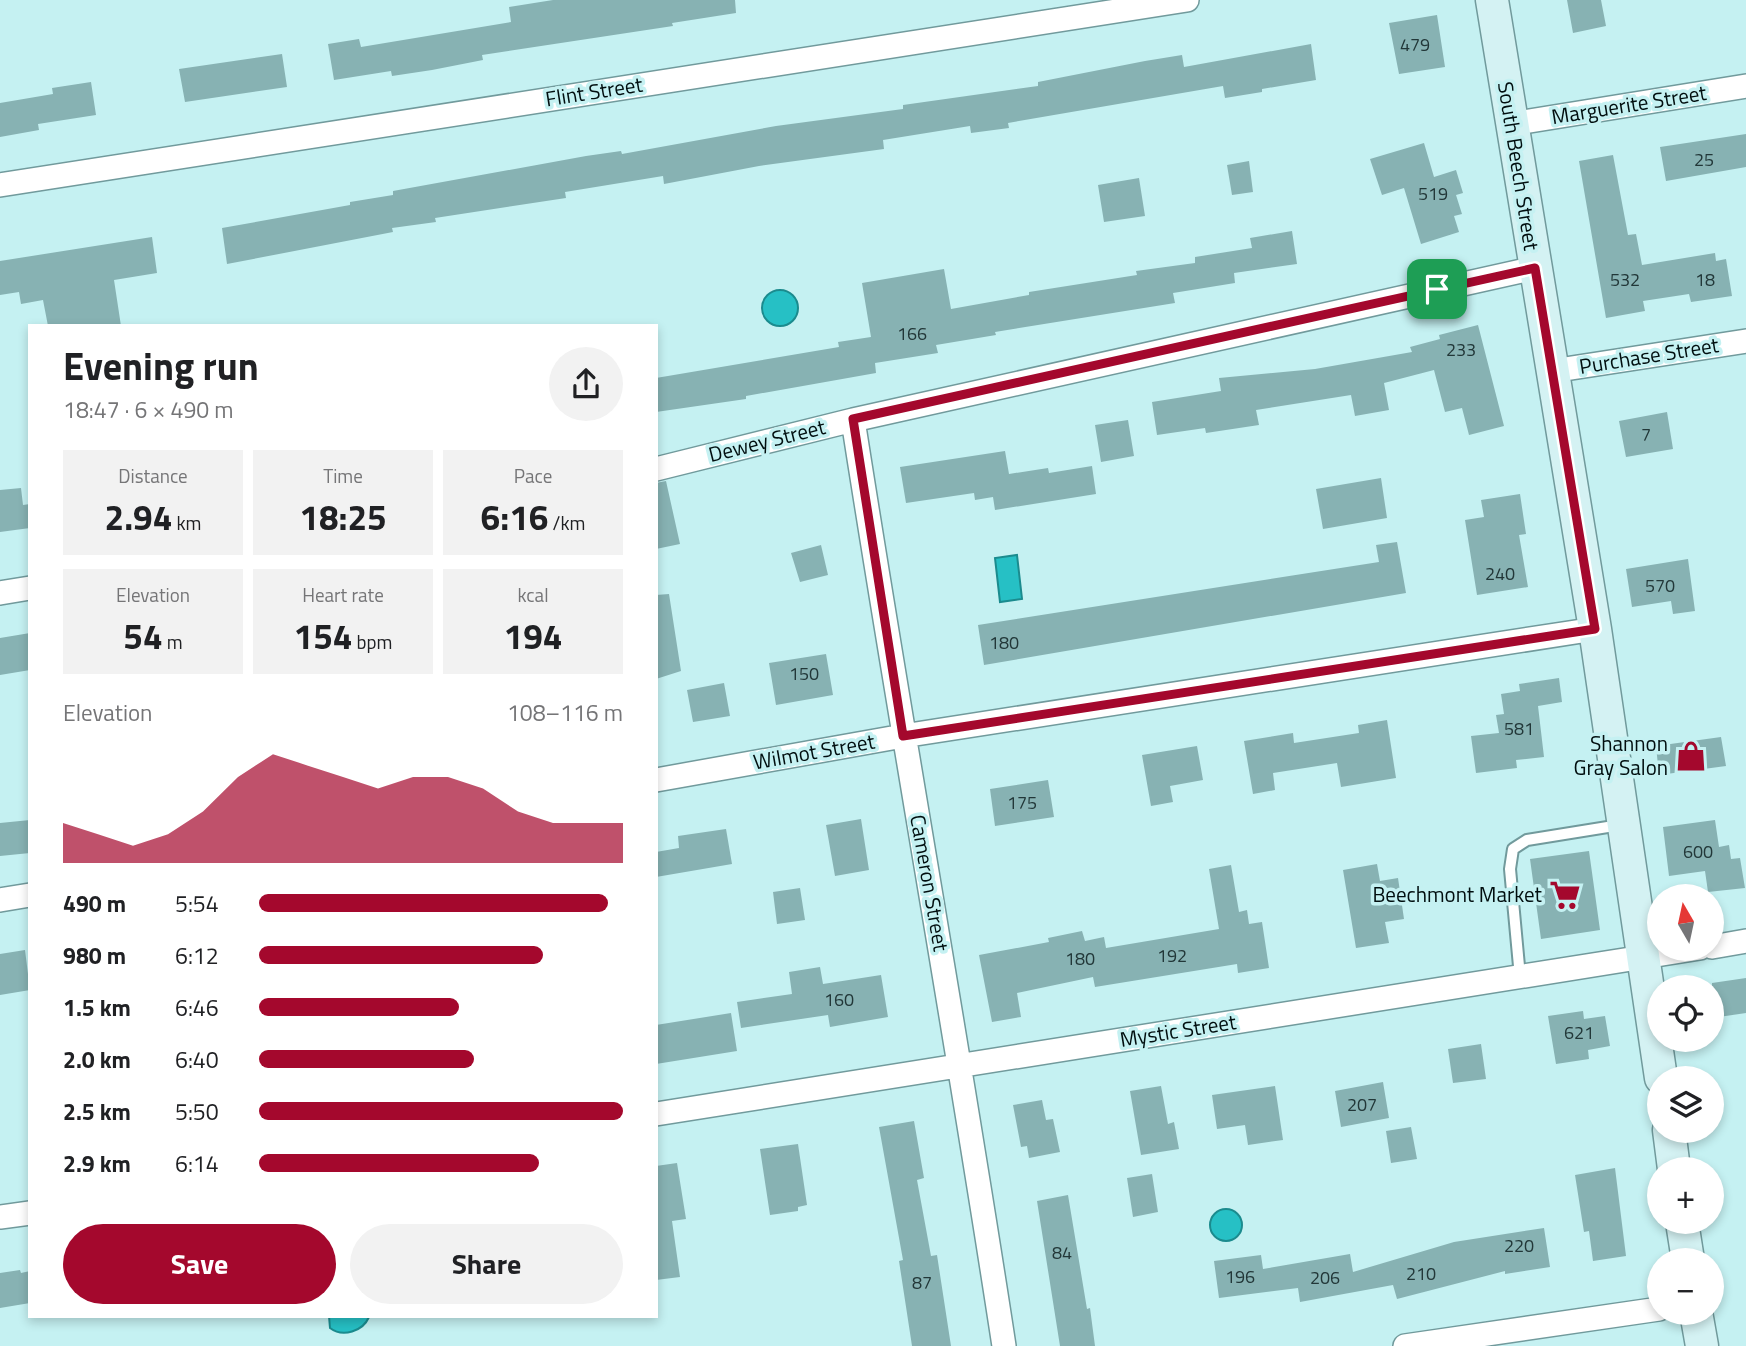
<!DOCTYPE html>
<html lang="en">
<head>
<meta charset="utf-8">
<style>
  :root { --surface:#fff; --page:#f2f2f2; --text:#202124; --muted:#757577; --accent:#a4082d }
  body { margin:0; font-family:"Titillium Web",sans-serif; background:var(--page); color:var(--text); height:100vh; display:flex; flex-direction:column; font-size:26px; white-space:nowrap }
  * { box-sizing:border-box; margin:0 }
  p { font-size:23px; color:var(--muted) }
  .icon { flex:none; width:38px; height:38px; fill:none; stroke:currentColor; stroke-width:2; stroke-linecap:round; stroke-linejoin:round }
  .map { position:relative; flex:1; overflow:hidden }
  .details { position:absolute; left:28px; top:324px; width:630px; height:994px; display:flex; flex-direction:column; background:var(--surface); border-radius:0px; box-shadow:0 4px 10px #0003 }
  .details>* { flex:none }
  .needle { width:46px; rotate:351deg }
  .fabs { position:absolute; left:1647px; top:884px; display:grid; gap:14px }
  .fabs a { display:grid; place-items:center; width:77px; height:77px; border-radius:50%; background:var(--surface); box-shadow:0 4px 10px #0003; font-size:35px }
  .pin { position:absolute; display:grid; place-items:center; width:60px; height:60px; color:#fff; margin:-30px; border-radius:14px; box-shadow:0 4px 10px #0006 }
  .round { display:grid; place-items:center; flex:none; width:74px; height:74px; border-radius:37px; background:var(--page) }
  .head { display:flex; align-items:center; justify-content:space-between; height:119px; padding:0 35px }
  h1 { font-size:38px; font-weight:700; line-height:52px }
  .figures { display:grid; grid-template-columns:repeat(3,1fr); gap:10px; height:119px; padding:7px 35px }
  .figures div { display:grid; align-content:center; border-radius:0px; background:var(--page); text-align:center }
  .figures b { font-size:35px; font-weight:700 }
  .figures small { font-size:19px; font-weight:400 }
  .figures p { font-size:19px }
  .chart { height:196px; padding:14px 35px }
  .chart p { display:flex; justify-content:space-between }
  .chart svg { width:100%; height:126px; margin-top:7px; fill:var(--accent); opacity:.7 }
  .cta { display:flex; gap:14px; margin-top:auto; padding:14px 35px }
  .cta a { flex:1; height:80px; border-radius:42px; background:var(--accent); color:#fff; font-size:28px; font-weight:700; line-height:80px; text-align:center }
  .cta a+a { background:var(--page); color:var(--text) }
  ul { padding:0 35px; list-style:none; font-size:23px }
  li { display:grid; grid-template-columns:112px 84px 1fr; align-items:center; height:52px }
  li i { height:18px; border-radius:9px; background:var(--accent) }
  .map>svg:first-child { display:block }
</style>
</head>
<body>
<div class="map">
<svg width="1746" height="1346" viewBox="0 0 1746 1346">
  <rect width="100%" height="100%" fill="#c5f1f2"/>
  <path fill="#26c0c5" stroke="#1b8b8e" stroke-width="2" d="M762 308a18 18 0 1 1 36 0a18 18 0 1 1-36 0Z
    M1017,555L1022,599L1000,602L995,558Z
    M1210 1225a16 16 0 1 1 32 0a16 16 0 1 1-32 0Z
    M329,1316H369V1317C363,1331 343,1338 330,1328Z"/>
  <path fill="#87b2b3" d="M553,0H735L736,13L672,23L673,26L482,55L483,60L432,70L392,76L391,71L334,80L328,44L359,39L361,47L511,22L509,7Z
    M1567,0H1601L1606,26L1573,33Z
    M1437,15L1445,67L1399,74L1389,23Z
    M1311,44L1316,80L1262,89V92L1225,98L1223,86L1008,123L1009,128L971,133L970,126L883,140L884,149L759,166L664,184L663,176L565,192L566,198L435,218L436,222L392,228L393,232L227,264L222,228L350,205V202L393,195V191L586,156L621,151L622,154L776,126L903,109V105L1038,86V82L1145,61L1182,55L1184,67Z
    M282,54L287,87L185,102L179,69Z
    M91,82L96,115L38,124L39,130L0,137V103L53,94L52,88Z
    M1746,134V167L1666,181L1660,147Z
    M1424,143L1434,177L1456,170L1463,193L1456,195L1462,214L1454,216L1459,232L1421,244L1404,188L1382,195L1370,159Z
    M1613,155L1628,235L1636,234L1642,265L1715,253L1716,261L1726,259L1732,296L1691,302L1689,294L1643,301L1645,311L1606,318L1579,161Z
    M1249,161L1253,192L1232,195L1227,165Z
    M1139,178L1145,216L1104,222L1098,185Z
    M1292,231L1297,264L1234,273L1235,283L1173,293L1175,303L995,332L996,335L936,345L938,353L875,363L876,373L746,396V399L656,412V378L839,347L838,342L871,337L862,283L944,269L951,309L1029,295V292L1137,275L1136,271L1195,263V257L1252,248L1250,238Z
    M152,237L157,273L114,280L121,326H48L43,300L21,304L19,292L0,295V261Z
    M1478,325L1504,426L1469,435L1462,408L1445,412L1434,370L1384,383L1389,410L1355,416L1351,395L1256,410L1259,425L1206,433L1205,428L1157,435L1152,402L1221,391L1219,378L1315,369L1412,352L1410,347L1440,339L1439,335Z
    M1667,412L1673,449L1626,457L1619,421Z
    M1128,420L1134,456L1101,462L1095,425Z
    M1005,451L1009,474L1048,468L1049,473L1092,466L1096,494L995,510L993,497L975,500L974,493L906,503L900,467Z
    M1381,478L1387,518L1323,529L1316,489Z
    M666,481L680,544L656,549V483Z
    M21,488L23,505L30,504V528L0,532V490Z
    M1520,494L1526,534L1519,535L1528,587L1477,595L1465,520L1484,517L1481,500Z
    M1397,542L1406,593L984,665L978,625L1379,562L1376,545Z
    M821,545L828,575L800,582L791,553Z
    M1688,559L1695,611L1673,614L1671,601L1632,607L1626,569Z
    M669,594L681,671L656,679V595Z
    M30,633V670L0,675V638Z
    M826,654L833,695L776,705L769,663Z
    M1559,678L1562,702L1538,706L1544,757L1516,760L1517,768L1476,773L1471,736L1499,733L1496,715L1504,714L1501,694L1520,691L1519,684Z
    M724,683L730,716L693,722L687,690Z
    M1387,720L1396,778L1341,787L1337,763L1273,773L1275,790L1253,794L1244,741L1293,733L1294,743L1359,733L1358,725Z
    M1721,737L1726,766L1659,775L1656,746Z
    M1197,746L1203,780L1170,786L1173,802L1151,806L1142,755Z
    M1048,780L1054,817L995,826L990,789Z
    M861,819L869,870L835,876L826,825Z
    M30,820V853L0,856V823Z
    M1715,820L1719,847L1729,845L1731,859L1740,858L1745,888L1708,892L1705,871L1669,876L1663,827Z
    M726,829L732,864L656,877V852L679,848L678,836Z
    M1589,851L1600,930L1541,939L1530,859Z
    M1377,864L1380,881L1398,878L1404,919L1385,922L1389,943L1356,948L1343,870Z
    M1231,865L1239,912L1247,910L1249,924L1262,922L1269,968L1238,973L1237,964L1095,987L1093,977L1017,993L1021,1017L992,1022L979,955L1049,942L1048,938L1082,931L1085,941L1104,937L1106,948L1219,929L1209,869Z
    M800,888L805,920L777,924L773,892Z
    M25,950L30,990L0,995V954Z
    M820,967L823,984L881,975L888,1017L830,1027L828,1015L741,1028L737,1002L792,994L789,972Z
    M1746,978V1013L1712,1018V983Z
    M1583,1011L1584,1019L1605,1016L1610,1046L1588,1050L1589,1059L1556,1064L1548,1016Z
    M731,1013L737,1051L656,1064V1025Z
    M1481,1044L1486,1079L1453,1083L1448,1049Z
    M1383,1082L1389,1118L1341,1127L1335,1091Z
    M1161,1086L1168,1124L1174,1122L1179,1149L1141,1155L1130,1091Z
    M1275,1086L1283,1140L1248,1145L1245,1125L1217,1129L1212,1095Z
    M1042,1100L1046,1120L1053,1119L1060,1152L1029,1158L1027,1146L1021,1147L1013,1105Z
    M914,1121L924,1178L917,1180L931,1256L937,1255L951,1346H912L899,1261L903,1260L879,1127Z
    M1411,1127L1417,1159L1391,1163L1386,1131Z
    M798,1144L807,1205L798,1207V1211L770,1215L760,1149Z
    M677,1163L686,1219L672,1221L680,1277L656,1280V1166Z
    M1615,1168L1626,1256L1593,1261L1589,1231L1584,1232L1575,1175Z
    M1152,1174L1158,1212L1133,1217L1127,1178Z
    M1068,1195L1087,1309L1090,1308L1095,1346H1060L1037,1201Z
    M1544,1228L1550,1267L1505,1274V1271L1397,1299L1393,1285L1300,1302L1298,1288L1219,1298L1214,1261L1261,1255L1263,1269L1350,1254L1353,1272L1454,1242Z
    M20,1270L21,1273L30,1271V1303L0,1308V1273Z"/>
  <g fill="none" stroke-linecap="round" stroke-linejoin="round">
    <g stroke="#719a9c" stroke-width="14">
      <path id="lane" d="M1520,977L1510,869L1513,849L1527,840L1620,825"/>
    </g>
    <g stroke="#719a9c" stroke-width="26">
      <path id="street" d="M1511,124L1746,86
        M0,185L1187,0
        M1552,371L1746,341
        M853,420C901,729 957,1037 1004,1346
        M656,469L853,420L1535,268
        M0,593L30,588
        M656,780L903,736L1595,629
        M0,900L30,895
        M1712,947L1746,941
        M656,1114L1700,948
        M0,1217L30,1213
        M1405,1346L1659,1309"/>
    </g>
    <g stroke="#719a9c" stroke-width="35">
      <path id="secondary" d="M1492,0L1595,629L1661,1078
        M1669,1130L1674,1169
        M1682,1222L1688,1260
        M1696,1312L1702,1346"/>
    </g>
    <use href="#lane" stroke="#fff" stroke-width="10"/>
    <use href="#street" stroke="#fff" stroke-width="23"/>
    <use href="#secondary" stroke="#d4f2f3" stroke-width="32"/>
  </g>
  <g fill="none" stroke-linecap="round" stroke-linejoin="round">
    <g stroke="#fff" stroke-width="14">
      <path id="route" d="M1535,268L1595,629L903,736L853,419Z"/>
    </g>
    <use href="#route" stroke="#a4082d" stroke-width="9"/>
  </g>
  <defs>
    <g id="shop-bare" transform="scale(2.415)"><path d="M-5-2.5h2.3a2.7 3.5 0 0 1 5.4 0H5L5.5 6h-11ZM-1.5-2.5h3a1.5 2.3 0 0 0-3 0Z" fill="#a4082d" stroke="#c5f1f2" stroke-width="2.5" paint-order="stroke"/></g>
    <g id="supermarket-bare" transform="scale(2.415)"><path d="M-6-5.5h2.5l.6 2H6L4.5 2H-2.5L-4.4-4H-6ZM-1.5 3.2a1.3 1.3 0 1 0 .1 0ZM3 3.2a1.3 1.3 0 1 0 .1 0Z" fill="#a4082d" stroke="#c5f1f2" stroke-width="2.5" paint-order="stroke"/></g>
  </defs>
  <g fill-rule="evenodd">
    <use href="#shop-bare" x="1691" y="756"/>
    <use href="#supermarket-bare" x="1565" y="895"/>
  </g>
  <g text-anchor="middle" stroke-width="7" stroke-linejoin="round" paint-order="stroke">
    <g font-size="18" fill="#223738">
      <text x="1415" y="51">479</text>
      <text x="1704" y="166">25</text>
      <text x="1433" y="200">519</text>
      <text x="1625" y="286">532</text>
      <text x="1705" y="286">18</text>
      <text x="912" y="340">166</text>
      <text x="1461" y="356">233</text>
      <text x="1646" y="441">7</text>
      <text x="1500" y="580">240</text>
      <text x="1660" y="592">570</text>
      <text x="1004" y="649">180</text>
      <text x="804" y="680">150</text>
      <text x="1519" y="735">581</text>
      <text x="1022" y="809">175</text>
      <text x="1698" y="858">600</text>
      <text x="1172" y="962">192</text>
      <text x="1080" y="965">180</text>
      <text x="839" y="1006">160</text>
      <text x="1579" y="1039">621</text>
      <text x="1362" y="1111">207</text>
      <text x="1519" y="1252">220</text>
      <text x="1062" y="1259">84</text>
      <text x="1421" y="1280">210</text>
      <text x="1240" y="1283">196</text>
      <text x="1325" y="1284">206</text>
      <text x="922" y="1289">87</text>
    </g>
    <g font-size="21" fill="#010e0f" stroke="#c5f1f2">
      <text transform="translate(594 92) rotate(-9)" y="7">Flint Street</text>
      <text transform="translate(1629 105) rotate(-9)" y="7">Marguerite Street</text>
      <text transform="translate(1518 166) rotate(81)" y="7">South Beech Street</text>
      <text transform="translate(1649 356) rotate(-9)" y="7">Purchase Street</text>
      <text transform="translate(767 441) rotate(-14)" y="7">Dewey Street</text>
      <text transform="translate(814 752) rotate(-10)" y="7">Wilmot Street</text>
      <text transform="translate(929 883) rotate(80)" y="7">Cameron Street</text>
      <text transform="translate(1178 1031) rotate(-9)" y="7">Mystic Street</text>
    </g>
    <g font-size="21" fill="#010e0f" stroke="#c5f1f2" text-anchor="end">
      <text x="1668" y="751">Shannon<tspan x="1668" dy="24">Gray Salon</tspan></text>
      <text x="1542" y="902">Beechmont Market</text>
    </g>
  </g>
</svg>
<div class="fabs">
<a><svg class="needle" viewBox="-14 -14 28 28"><path d="M0-13l5 13h-10z" fill="#e53935"/><path d="M0 13l5-13h-10z" fill="#757577"/></svg></a>
<a><svg class="icon" aria-label="locate" viewBox="0 0 24 24"><circle cx="12" cy="12" r="6"/><path d="M12 2v4M12 18v4M2 12h4M18 12h4"/></svg></a>
<a><svg class="icon" aria-label="layers" viewBox="0 0 24 24"><path d="M12 4l9 5-9 5-9-5zM3 14l9 5 9-5"/></svg></a>
<a>+</a>
<a>−</a>
</div>
<div class="pin" style="left:1437px;top:289px;background:#1e9e55"><svg class="icon" aria-label="arrive" viewBox="0 0 24 24"><path d="M6 21V4h12l-3 4 3 4H6"/></svg></div>
<section class="details">
<div class="head"><div><h1>Evening run</h1><p>18:47 · 6 × 490 m</p></div><a class="round"><svg class="icon" aria-label="share" viewBox="0 0 24 24"><path d="M12 15V3M7 8l5-5 5 5M5 13v7h14v-7"/></svg></a></div>
<div class="figures">
<div><p>Distance</p><b>2.94<small> km</small></b></div>
<div><p>Time</p><b>18:25</b></div>
<div><p>Pace</p><b>6:16<small> /km</small></b></div>
</div>
<div class="figures">
<div><p>Elevation</p><b>54<small> m</small></b></div>
<div><p>Heart rate</p><b>154<small> bpm</small></b></div>
<div><p>kcal</p><b>194</b></div>
</div>
<div class="chart"><p><span>Elevation</span>108–116 m</p>
<svg viewBox="0 0 160 44" preserveAspectRatio="none"><path d="M0 44V30L10 34L20 38L30 34L40 26L50 14L60 6L70 10L80 14L90 18L100 14L110 14L120 18L130 26L140 30L150 30L160 30V44z"/></svg>
</div>
<ul>
<li><b>490 m</b>5:54<i style="width:96%"></i></li>
<li><b>980 m</b>6:12<i style="width:78%"></i></li>
<li><b>1.5 km</b>6:46<i style="width:55%"></i></li>
<li><b>2.0 km</b>6:40<i style="width:59%"></i></li>
<li><b>2.5 km</b>5:50<i style="width:100%"></i></li>
<li><b>2.9 km</b>6:14<i style="width:77%"></i></li>
</ul>
<div class="cta"><a>Save</a><a>Share</a></div>
</section>
</div>
</body>
</html>
